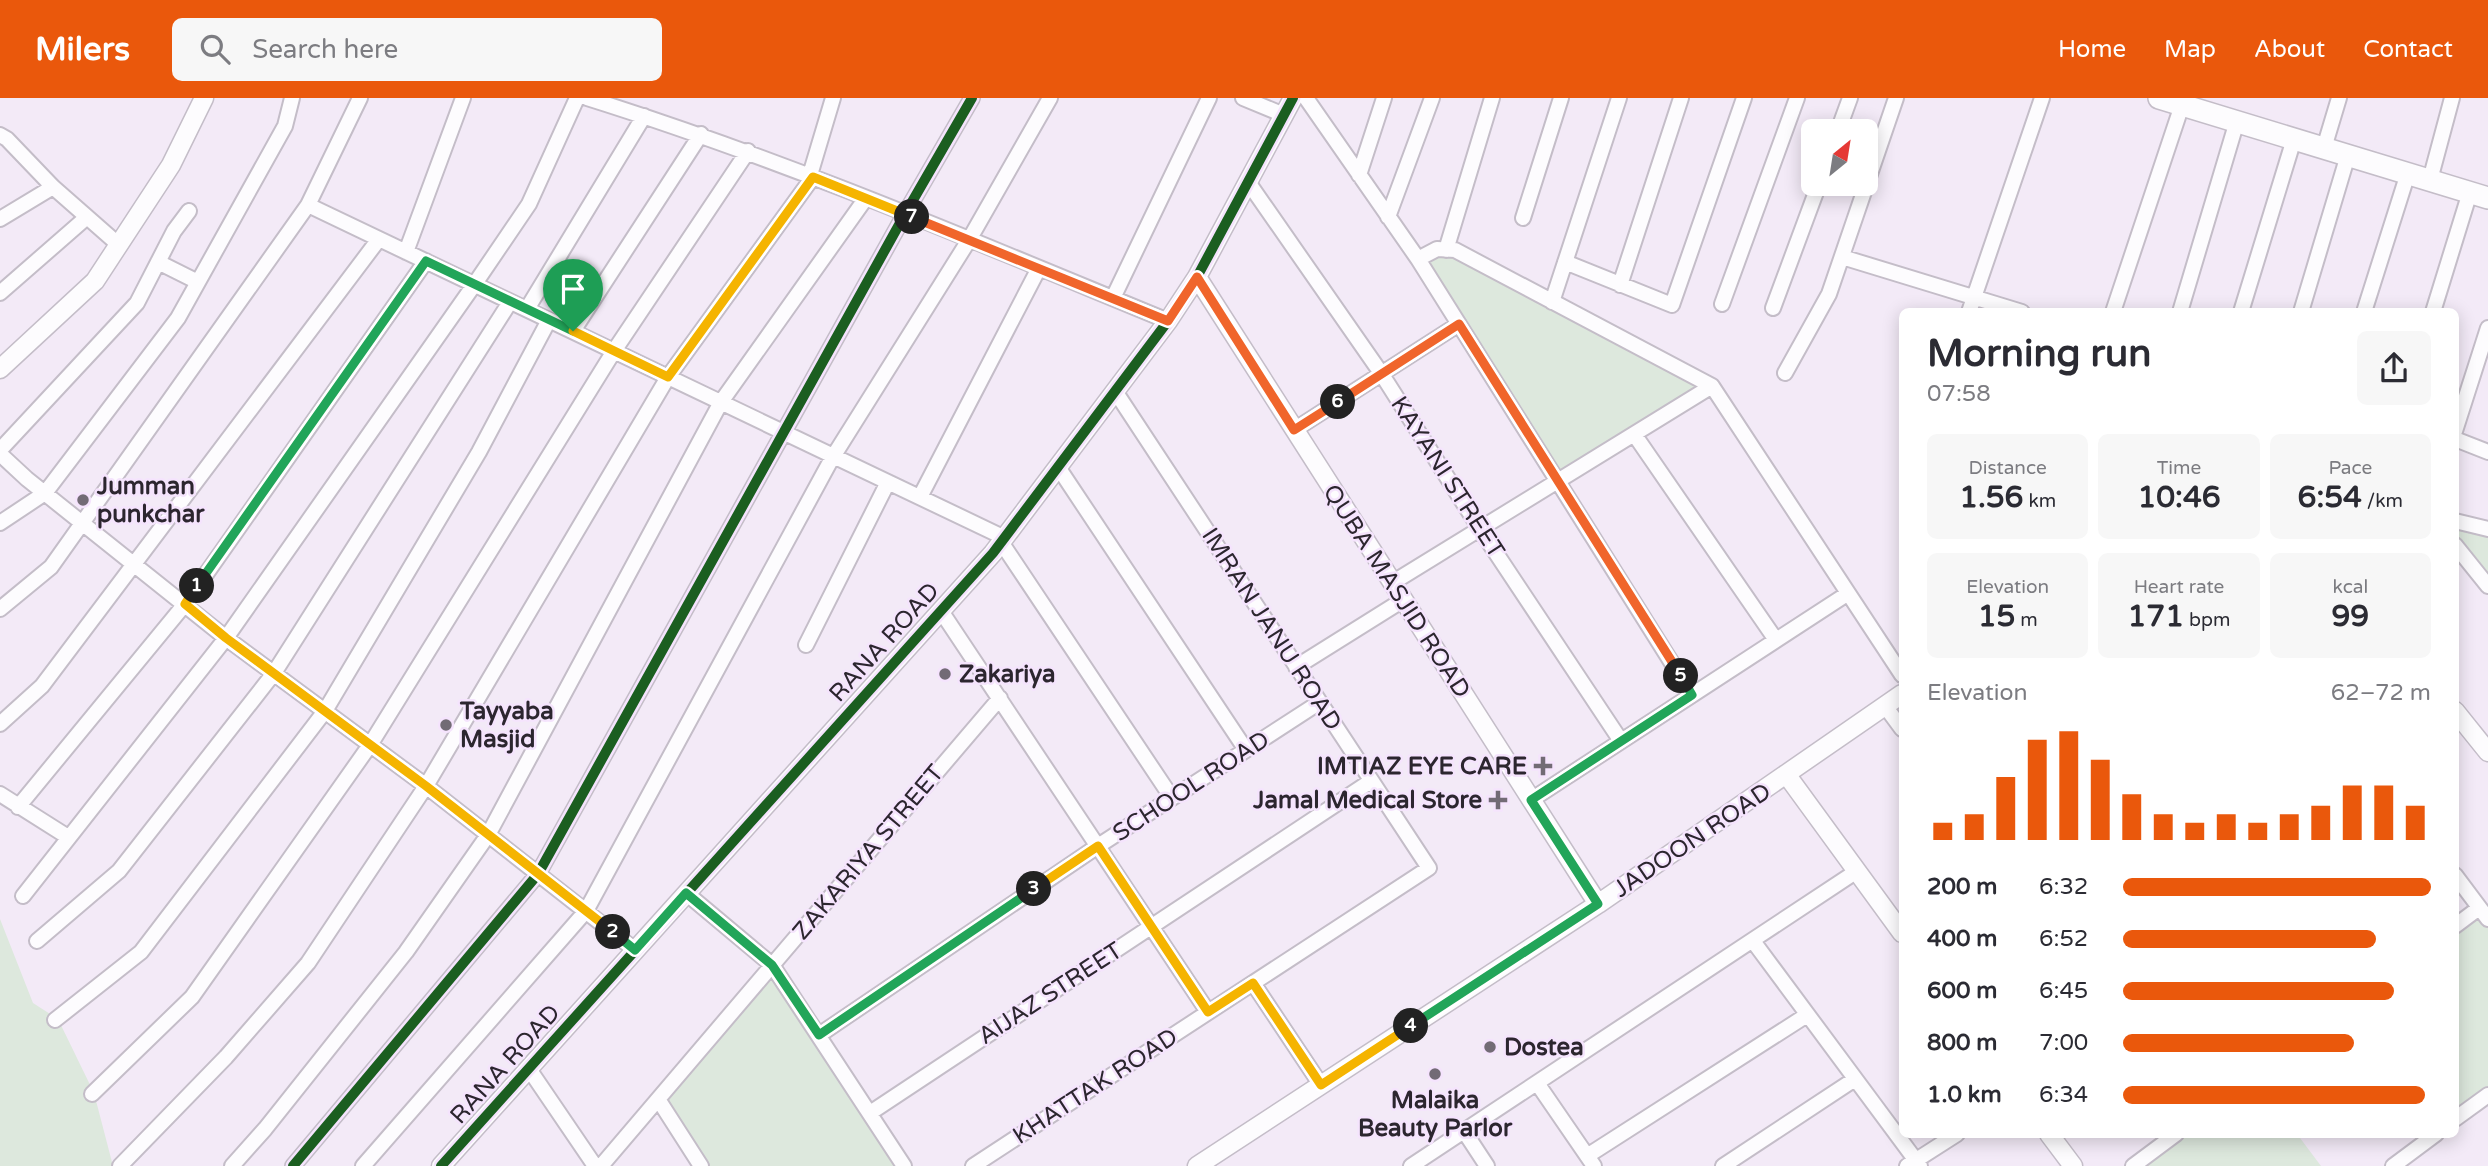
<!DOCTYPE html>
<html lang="en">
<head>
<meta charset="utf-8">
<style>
  :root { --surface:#fff; --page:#f7f7f7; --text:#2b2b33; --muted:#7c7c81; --accent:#ea580c }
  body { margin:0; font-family:"Varela Round",sans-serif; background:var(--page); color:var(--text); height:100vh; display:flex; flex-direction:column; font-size:26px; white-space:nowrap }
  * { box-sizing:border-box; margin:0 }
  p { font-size:23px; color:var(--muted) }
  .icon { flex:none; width:38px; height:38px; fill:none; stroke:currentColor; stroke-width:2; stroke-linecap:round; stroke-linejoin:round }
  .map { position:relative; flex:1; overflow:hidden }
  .panel { position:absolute; left:1899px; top:210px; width:560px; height:830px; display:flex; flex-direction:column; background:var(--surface); border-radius:10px; box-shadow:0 4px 18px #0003 }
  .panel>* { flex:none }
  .needle { width:46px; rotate:30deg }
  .tools { position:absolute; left:1801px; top:21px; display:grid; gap:14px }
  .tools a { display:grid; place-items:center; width:77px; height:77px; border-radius:10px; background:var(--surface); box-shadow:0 4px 18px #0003; font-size:35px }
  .pin { position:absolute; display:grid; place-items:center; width:60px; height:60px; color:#fff; margin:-72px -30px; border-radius:50% 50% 50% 0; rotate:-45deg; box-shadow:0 0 7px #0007 }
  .pin .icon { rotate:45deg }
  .km { position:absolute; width:35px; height:35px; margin:-18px; border-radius:50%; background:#222; color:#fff; font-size:19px; line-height:35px; text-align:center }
  .round { display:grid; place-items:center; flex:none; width:74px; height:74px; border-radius:10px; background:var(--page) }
  .overview { display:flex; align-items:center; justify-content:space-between; height:119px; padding:0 28px }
  h1 { font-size:38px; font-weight:700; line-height:52px }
  .stats { display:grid; grid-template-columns:repeat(3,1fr); gap:10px; height:119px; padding:7px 28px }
  .stats div { display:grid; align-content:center; border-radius:10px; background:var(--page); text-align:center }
  .stats b { font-size:30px; font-weight:700 }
  .stats small { font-size:19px; font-weight:400 }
  .stats p { font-size:19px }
  .chart { height:196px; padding:14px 28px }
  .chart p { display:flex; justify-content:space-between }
  .chart svg { width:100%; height:126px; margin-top:7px; stroke:var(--accent); stroke-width:6 }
  ul { padding:0 28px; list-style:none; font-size:23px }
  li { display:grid; grid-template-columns:112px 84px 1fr; align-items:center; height:52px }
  li i { height:18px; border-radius:9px; background:var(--accent) }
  header { display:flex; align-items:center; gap:42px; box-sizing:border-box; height:98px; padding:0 35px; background:var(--accent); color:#fff }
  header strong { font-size:33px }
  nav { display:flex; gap:38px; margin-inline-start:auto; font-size:24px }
  .search { width:490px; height:63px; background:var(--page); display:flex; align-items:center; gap:18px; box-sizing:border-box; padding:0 24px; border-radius:10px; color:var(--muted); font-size:26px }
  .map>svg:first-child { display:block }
</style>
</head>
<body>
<header>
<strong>Milers</strong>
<div class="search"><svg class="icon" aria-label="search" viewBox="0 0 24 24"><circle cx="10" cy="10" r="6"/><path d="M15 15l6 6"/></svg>Search here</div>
<nav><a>Home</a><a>Map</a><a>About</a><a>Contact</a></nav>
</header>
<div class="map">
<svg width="2488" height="1068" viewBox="0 0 2488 1068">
  <rect width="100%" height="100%" fill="#f3eaf7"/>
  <path fill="#dde8dd" d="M1455,152L1712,288L1560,382L1418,161Z
    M2455,423L2488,431V488L2455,447Z
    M2480,809L2488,819V995L2455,1019V828Z
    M0,821L33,905L58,921L94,995L113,1068H0Z
    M767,874L903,1068H701L658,1001Z
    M2177,1036H2297L2321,1068H2133Z"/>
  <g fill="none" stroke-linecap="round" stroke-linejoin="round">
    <g stroke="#c4bdc8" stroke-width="18">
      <path id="minor" d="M587,0C785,62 976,144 1168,223
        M1243,0L1284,17
        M1306,0L1418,161L1692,597
        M1838,33L1850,0
        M0,37L7,41L53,89L119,147
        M2324,50L2339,0
        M810,77L833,0
        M1359,77L1384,0
        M2430,82L2452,0
        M1248,84L1381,275L1480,431L1621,643
        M308,107L1005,440
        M1388,119L1432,0
        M1523,120L1561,0
        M0,121L53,89
        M1446,152L1492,0
        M406,154L463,0
        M1842,159L2022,214
        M1418,161L1437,151L1455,152L1712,288L1902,577
        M158,164L198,184
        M1565,164L1672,207L1744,0
        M1620,187L1681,0
        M0,195L87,119
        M1113,200L1209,0
        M1552,204L1619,0
        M1722,206L1797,0
        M1773,210L1819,86
        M527,211L644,18
        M1969,214L2042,0
        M2113,214L2182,7
        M2180,214L2237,23
        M2241,214L2294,41
        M2301,214L2348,57
        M2364,214L2408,75
        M2433,214L2470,94
        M573,233L701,36
        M1785,275L1829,196L1896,0
        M1294,332L1459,226
        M2455,333L2488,230
        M1634,336L1776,542
        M2455,341L2488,354
        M0,352L137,205L174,133L189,113
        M0,356L27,381L226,540L426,688L635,852
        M1058,369L1246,652
        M920,399L1039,170
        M2455,423L2488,431
        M0,425L45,395L178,220L285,28L292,0
        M1001,444L1172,700
        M2455,447L2488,488
        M1392,485L1712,288
        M0,511L51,469L308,107L360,0
        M941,513L1208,914
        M806,547L888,384
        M1296,569L1403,502
        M1885,608L1902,631
        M0,626L42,588L379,141
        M0,696L68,739
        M1531,702L1847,496
        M18,709L185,506L426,163
        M2455,777L2488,821
        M686,795L772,867L904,1068
        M23,798L226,540L474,187L529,106L577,0
        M2455,828L2479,810
        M37,843L119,773L274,575L510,204
        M1753,843L1920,1068
        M1253,885L1321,987
        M55,922L141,854L325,613L479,354L549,222
        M819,937L1098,748L1320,604
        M529,971L595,1068
        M1537,985L1594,1068
        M92,996L192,899L370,647L614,253L748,53
        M658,1001L701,1068
        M870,1015L1371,683
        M2455,1021L2488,997
        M1464,1033L1487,1068
        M1587,1058L1807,917
        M120,1068L226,959L308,865L426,688L668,279L813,79
        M232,1068L265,1031L406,854L488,737L721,304L866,100
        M293,1068L538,776L905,116L972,0
        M363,1068L586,813L831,362L969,142L1050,0
        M601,1068L1000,600
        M973,1068L1429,770L1115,293
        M1411,1068L1857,773
        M1723,1068L1855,981
        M1907,1068L1957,1036
        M2133,1068L2176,1036
        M2393,1068L2436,1036"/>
    </g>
    <g stroke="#c4bdc8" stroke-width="21">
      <path id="tertiary" d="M1197,179L1598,806
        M0,271L95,183L171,67L204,0
        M2455,613L2488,654
        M1786,676L1902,835
        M2049,1036L2073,1068
        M441,1068L993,455L1168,223L1197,179L1293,0
        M1197,1068L1598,806L1902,596"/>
    </g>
    <g stroke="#c4bdc8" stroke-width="24">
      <path id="secondary" d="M2159,0L2488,100"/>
    </g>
    <use href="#minor" stroke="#fdfcfe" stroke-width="14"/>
    <use href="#tertiary" stroke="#fdfcfe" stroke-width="18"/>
    <use href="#secondary" stroke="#fdfcfe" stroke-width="21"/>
    <g stroke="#f5e4fd" stroke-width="15">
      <path id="cycleway" d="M293,1068L538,776L905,116L972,0
        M441,1068L993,455L1168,223L1197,179L1293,0"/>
    </g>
    <use href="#cycleway" stroke="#1b5e20" stroke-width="10"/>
  </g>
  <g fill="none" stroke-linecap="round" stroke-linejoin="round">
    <g stroke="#fff" stroke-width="14">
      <path id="split-1" d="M197,488L426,163L573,233"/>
    </g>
    <g stroke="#fff" stroke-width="14">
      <path id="split-2" d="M197,488L185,506L226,540L426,688L613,834"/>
    </g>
    <g stroke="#fff" stroke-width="14">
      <path id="split-3" d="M613,834L635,852L686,795L772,867L819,937L1034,791"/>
    </g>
    <g stroke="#fff" stroke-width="14">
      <path id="split-4" d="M1034,791L1098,748L1208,914L1253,885L1321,987L1411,928"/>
    </g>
    <g stroke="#fff" stroke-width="14">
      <path id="split-5" d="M1411,928L1598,806L1531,702L1692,597L1681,578"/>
    </g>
    <g stroke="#fff" stroke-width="14">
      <path id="split-6" d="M1338,304L1459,226L1681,578"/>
    </g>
    <g stroke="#fff" stroke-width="14">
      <path id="split-7" d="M912,119L1168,223L1197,179L1294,332L1338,304"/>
    </g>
    <g stroke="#fff" stroke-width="14">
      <path id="split-8" d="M573,233L668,279L813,79L912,119"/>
    </g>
    <use href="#split-1" stroke="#22a559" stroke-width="9"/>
    <use href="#split-2" stroke="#f5b400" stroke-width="9"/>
    <use href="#split-3" stroke="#22a559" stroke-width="9"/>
    <use href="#split-4" stroke="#f5b400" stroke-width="9"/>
    <use href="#split-5" stroke="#22a559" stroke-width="9"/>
    <use href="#split-6" stroke="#f0652b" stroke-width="9"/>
    <use href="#split-7" stroke="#f0652b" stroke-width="9"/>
    <use href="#split-8" stroke="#f5b400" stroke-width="9"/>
  </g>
  <g fill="#726b75" stroke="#f5e4fd" stroke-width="2.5">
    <circle cx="83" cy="402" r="7"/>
    <circle cx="945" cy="576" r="7"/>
    <circle cx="446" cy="627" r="7"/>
    <path d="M1539.5 657.5h7v7h7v7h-7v7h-7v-7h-7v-7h7z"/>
    <path d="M1494.5 691.5h7v7h7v7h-7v7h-7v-7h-7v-7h7z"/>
    <circle cx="1490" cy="949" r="7"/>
    <circle cx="1435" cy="976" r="7"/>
  </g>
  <g text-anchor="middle" stroke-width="5" stroke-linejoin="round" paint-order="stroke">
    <g font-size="24" fill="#2c262f" stroke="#f5e4fd">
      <text transform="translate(1448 379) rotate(57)" y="8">KAYANI STREET</text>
      <text transform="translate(1397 493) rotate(57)" y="8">QUBA MASJID ROAD</text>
      <text transform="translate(1272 531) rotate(57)" y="8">IMRAN JANU ROAD</text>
      <text transform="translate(884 544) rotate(-48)" y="8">RANA ROAD</text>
      <text transform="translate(1191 688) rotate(-33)" y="8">SCHOOL ROAD</text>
      <text transform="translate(1692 742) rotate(-34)" y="8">JADOON ROAD</text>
      <text transform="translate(868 754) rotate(-50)" y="8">ZAKARIYA STREET</text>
      <text transform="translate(1050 895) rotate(-33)" y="8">AIJAZ STREET</text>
      <text transform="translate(505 966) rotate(-48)" y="8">RANA ROAD</text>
      <text transform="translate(1095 988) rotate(-33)" y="8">KHATTAK ROAD</text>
    </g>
    <g font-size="24" font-weight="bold" fill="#2c262f" stroke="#f5e4fd" text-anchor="start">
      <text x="97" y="396">Jumman<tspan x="97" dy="28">punkchar</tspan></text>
      <text x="959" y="584">Zakariya</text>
      <text x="460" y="621">Tayyaba<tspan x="460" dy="28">Masjid</tspan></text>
      <text x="1527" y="676" text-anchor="end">IMTIAZ EYE CARE</text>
      <text x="1482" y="710" text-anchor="end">Jamal Medical Store</text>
      <text x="1504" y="957">Dostea</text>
      <text x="1435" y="1010" text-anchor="middle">Malaika<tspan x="1435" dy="28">Beauty Parlor</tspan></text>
    </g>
  </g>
</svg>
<div class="tools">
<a><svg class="needle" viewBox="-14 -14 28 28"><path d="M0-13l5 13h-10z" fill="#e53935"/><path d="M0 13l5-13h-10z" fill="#7c7c81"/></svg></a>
</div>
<div class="pin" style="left:573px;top:233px;background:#1e9e55"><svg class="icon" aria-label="arrive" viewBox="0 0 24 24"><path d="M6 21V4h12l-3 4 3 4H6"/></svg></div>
<b class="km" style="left:197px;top:488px">1</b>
<b class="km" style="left:613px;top:834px">2</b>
<b class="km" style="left:1034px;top:791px">3</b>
<b class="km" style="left:1411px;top:928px">4</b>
<b class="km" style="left:1681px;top:578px">5</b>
<b class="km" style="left:1338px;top:304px">6</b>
<b class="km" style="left:912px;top:119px">7</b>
<section class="panel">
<div class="overview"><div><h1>Morning run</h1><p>07:58</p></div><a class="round"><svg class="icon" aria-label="share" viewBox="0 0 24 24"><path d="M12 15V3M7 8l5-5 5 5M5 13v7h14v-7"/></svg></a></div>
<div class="stats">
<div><p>Distance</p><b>1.56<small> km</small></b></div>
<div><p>Time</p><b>10:46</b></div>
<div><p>Pace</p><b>6:54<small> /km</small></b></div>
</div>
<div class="stats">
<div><p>Elevation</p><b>15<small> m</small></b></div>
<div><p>Heart rate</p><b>171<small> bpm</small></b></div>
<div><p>kcal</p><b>99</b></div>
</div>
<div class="chart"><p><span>Elevation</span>62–72 m</p>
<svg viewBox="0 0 160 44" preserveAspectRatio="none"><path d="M5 44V38M15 44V35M25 44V22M35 44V9M45 44V6M55 44V16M65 44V28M75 44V35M85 44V38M95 44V35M105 44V38M115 44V35M125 44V32M135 44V25M145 44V25M155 44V32"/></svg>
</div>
<ul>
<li><b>200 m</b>6:32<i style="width:100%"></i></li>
<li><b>400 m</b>6:52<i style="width:82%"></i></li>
<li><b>600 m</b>6:45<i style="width:88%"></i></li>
<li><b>800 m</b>7:00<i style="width:75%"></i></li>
<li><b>1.0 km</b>6:34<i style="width:98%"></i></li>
</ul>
</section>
</div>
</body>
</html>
